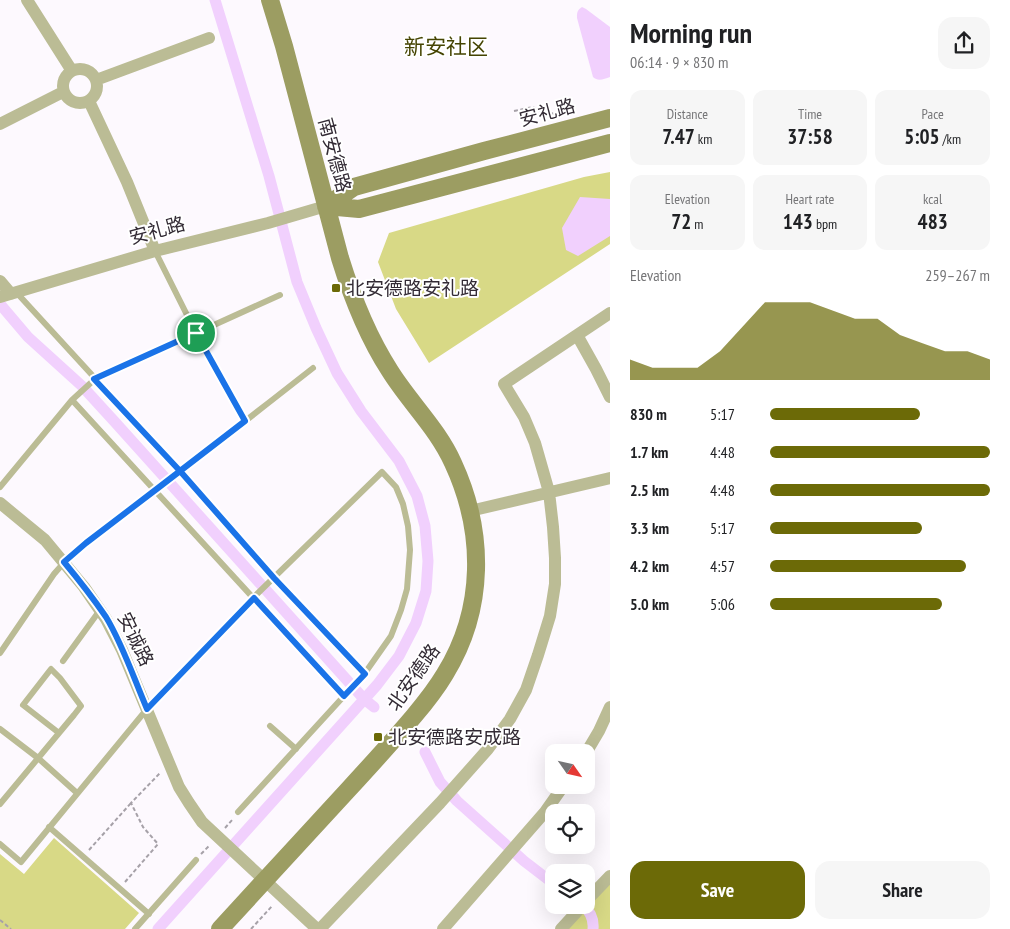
<!DOCTYPE html>
<html lang="en">
<head>
<meta charset="utf-8">
<style>
  :root { --surface:#fff; --page:#f6f6f6; --text:#202124; --muted:#757577; --accent:#6c6a07 }
  body { margin:0; font-family:"PT Sans Narrow","Noto Sans SC",sans-serif; background:var(--page); color:var(--text); height:100vh; display:flex; flex-direction:column; font-size:19px; white-space:nowrap }
  * { box-sizing:border-box; margin:0 }
  p { font-size:16px; color:var(--muted) }
  .icon { flex:none; width:28px; height:28px; fill:none; stroke:currentColor; stroke-width:2; stroke-linecap:round; stroke-linejoin:round }
  .map { position:relative; flex:1; overflow:hidden }
  .drawer { display:flex; flex-direction:column; background:var(--surface); width:400px }
  .drawer>* { flex:none }
  .needle { width:32px; rotate:124deg }
  .tools { position:absolute; left:545px; top:744px; display:grid; gap:10px }
  .tools a { display:grid; place-items:center; width:50px; height:50px; border-radius:10px; background:var(--surface); box-shadow:0 5px 20px #0002; font-size:25px }
  .pin { position:absolute; display:grid; place-items:center; width:42px; height:42px; color:#fff; margin:-21px; border:2px solid #fff; border-radius:50%; box-shadow:0 1px 5px #0007 }
  .round { display:grid; place-items:center; flex:none; width:52px; height:52px; border-radius:15px; background:var(--page) }
  .summary { display:flex; align-items:center; justify-content:space-between; height:85px; padding:0 20px }
  h1 { font-size:28px; font-weight:800; line-height:38px }
  .figures { display:grid; grid-template-columns:repeat(3,1fr); gap:8px; height:85px; padding:5px 20px }
  .figures div { display:grid; align-content:center; border-radius:12px; background:var(--page); text-align:center }
  .figures b { font-size:21px; font-weight:800 }
  .figures small { font-size:14px; font-weight:400 }
  .figures p { font-size:14px }
  .chart { height:140px; padding:10px 20px }
  .chart p { display:flex; justify-content:space-between }
  .chart svg { width:100%; height:90px; margin-top:5px; fill:var(--accent); opacity:.7 }
  .button { display:flex; gap:10px; margin-top:auto; padding:10px 20px }
  .button a { flex:1; height:58px; border-radius:15px; background:var(--accent); color:#fff; font-size:20px; font-weight:800; line-height:58px; text-align:center }
  .button a+a { background:var(--page); color:var(--text) }
  ul { padding:0 20px; list-style:none; font-size:16px }
  li { display:grid; grid-template-columns:80px 60px 1fr; align-items:center; height:38px }
  li i { height:12px; border-radius:6px; background:var(--accent) }
  main { display:flex; flex:1; min-height:0 }
  .map>svg:first-child { display:block }
</style>
</head>
<body>
<main>
<div class="map">
<svg width="610" height="929" viewBox="0 0 610 929">
  <rect width="100%" height="100%" fill="#fdf9fe"/>
  <path fill="#d8d986" d="M610,172V244L429,363L396,309L378,262L389,233L584,177Z
    M54,838L139,913L125,929H0V854L24,874Z
    M610,876V929H564Z"/>
  <path fill="#f1d0fd" d="M582,7L586,9L610,27V77C604,79 598,82 593,77L577,18C577,13 577,10 582,7Z
    M580,197L610,199V236L578,256L566,250L562,228Z"/>
  <g fill="none" stroke-linecap="round" stroke-linejoin="round">
    <path stroke="#f1d0fd" stroke-width="11" d="M0,304L28,337L82,386L114,421L364,699L374,707
      M425,752L440,782L457,801L524,861L554,884
      M583,905C591,912 594,919 593,929
      M158,929L377,685L399,656L416,623L426,591L428,561L425,526L417,496L399,461L361,411L337,373L316,328L297,282L269,176L215,0"/>
    <path stroke="#a6a1a8" stroke-width="2" stroke-dasharray="4 2.5" stroke-linecap="butt" d="M514,111L533,107L543,112L564,115
      M225,828L233,819
      M89,850L131,803
      M201,854L210,845
      M125,882L158,844L143,827L131,803L161,772
      M0,920L11,929
      M251,929L273,905"/>
    <path stroke="#bbbc95" stroke-width="6" d="M155,251L196,333L245,421
      M16,292L180,471L274,578L365,673
      M72,400L343,696
      M0,487L72,400L95,379L280,295
      M0,653L54,574C83,539 124,515 160,487C211,448 262,408 313,368
      M63,661L100,610
      M270,726L296,749
      M0,729L38,758L77,793
      M0,804L74,715L81,706L60,678L51,669L23,705L59,733
      M49,827L149,914
      M0,844L21,862L147,709L257,594L382,472L396,487L403,504L408,526L410,550L407,589L401,610L391,636L365,673L238,812
      M135,929L196,860"/>
    <path stroke="#bbbc95" stroke-width="12" d="M27,0L72,71
      M63 86a17 17 0 1 1 34 0a17 17 0 1 1-34 0Z
      M96,80L209,38
      M89,101L127,182L155,251
      M0,124L63,92
      M0,281L11,294
      M0,297L155,251L268,223L326,206
      M577,335L596,369L610,397
      M0,503L45,540L84,587L106,619L122,650L179,787L189,803L202,822L317,929
      M470,511L610,478
      M586,753L599,731L610,707
      M586,901L610,876
      M320,929L440,803L488,749L510,719L526,690L538,655L550,616L555,584V558L553,527L549,492L535,443L524,417L504,384L610,313
      M443,929L545,812L564,785
      M561,929L583,905"/>
    <path stroke="#9c9d62" stroke-width="18" d="M326,206L354,187L484,151L610,118
      M326,206L359,209L610,143
      M220,929C262,883 305,837 347,791C370,766 392,742 414,716C425,703 436,689 445,674C485,609 485,532 453,463C438,429 410,403 390,371C368,337 352,297 340,258L284,46L270,0"/>
  </g>
  <g fill="none" stroke-linecap="round" stroke-linejoin="round">
    <g stroke="#fff" stroke-width="10">
      <path id="route" d="M196,333L245,421L158,488L86,543L64,562C79,580 93,598 106,617C123,645 134,679 147,709L254,598L344,696L365,674L274,578L180,471L94,379L196,333"/>
    </g>
    <use href="#route" stroke="#1a73e8" stroke-width="6"/>
  </g>
  <g fill="#6c6a07" stroke="#fff" stroke-width="2">
    <rect x="331" y="283" width="10" height="10" rx="2.5"/>
    <rect x="373" y="732" width="10" height="10" rx="2.5"/>
  </g>
  <g text-anchor="middle" stroke-width="4" stroke-linejoin="round" paint-order="stroke">
    <g font-size="19" fill="#332b35" stroke="#fff">
      <text transform="translate(547 112) rotate(-15)" y="7">安礼路</text>
      <text transform="translate(335 155) rotate(75)" y="7">南安德路</text>
      <text transform="translate(157 230) rotate(-15)" y="7">安礼路</text>
      <text transform="translate(136 639) rotate(64)" y="7">安诚路</text>
      <text transform="translate(413 677) rotate(-55)" y="7">北安德路</text>
    </g>
    <g font-size="19" fill="#332b35" stroke="#fff" text-anchor="start">
      <text x="346" y="295">北安德路安礼路</text>
      <text x="388" y="744">北安德路安成路</text>
    </g>
    <g font-size="21" fill="#454402" stroke="#fff">
      <text x="446" y="54">新安社区</text>
    </g>
  </g>
</svg>
<div class="tools">
<a><svg class="needle" viewBox="-14 -14 28 28"><path d="M0-13l5 13h-10z" fill="#e53935"/><path d="M0 13l5-13h-10z" fill="#757577"/></svg></a>
<a><svg class="icon" aria-label="locate" viewBox="0 0 24 24"><circle cx="12" cy="12" r="6"/><path d="M12 2v4M12 18v4M2 12h4M18 12h4"/></svg></a>
<a><svg class="icon" aria-label="layers" viewBox="0 0 24 24"><path d="M12 4l9 5-9 5-9-5zM3 14l9 5 9-5"/></svg></a>
</div>
<div class="pin" style="left:196px;top:333px;background:#1e9e55"><svg class="icon" aria-label="arrive" viewBox="0 0 24 24"><path d="M6 21V4h12l-3 4 3 4H6"/></svg></div>
</div>
<section class="drawer">
<div class="summary"><div><h1>Morning run</h1><p>06:14 · 9 × 830 m</p></div><a class="round"><svg class="icon" aria-label="share" viewBox="0 0 24 24"><path d="M12 15V3M7 8l5-5 5 5M5 13v7h14v-7"/></svg></a></div>
<div class="figures">
<div><p>Distance</p><b>7.47<small> km</small></b></div>
<div><p>Time</p><b>37:58</b></div>
<div><p>Pace</p><b>5:05<small> /km</small></b></div>
</div>
<div class="figures">
<div><p>Elevation</p><b>72<small> m</small></b></div>
<div><p>Heart rate</p><b>143<small> bpm</small></b></div>
<div><p>kcal</p><b>483</b></div>
</div>
<div class="chart"><p><span>Elevation</span>259–267 m</p>
<svg viewBox="0 0 160 44" preserveAspectRatio="none"><path d="M0 44V34L10 38L20 38L30 38L40 30L50 18L60 6L70 6L80 6L90 10L100 14L110 14L120 22L130 26L140 30L150 30L160 34V44z"/></svg>
</div>
<ul>
<li><b>830 m</b>5:17<i style="width:68%"></i></li>
<li><b>1.7 km</b>4:48<i style="width:100%"></i></li>
<li><b>2.5 km</b>4:48<i style="width:100%"></i></li>
<li><b>3.3 km</b>5:17<i style="width:69%"></i></li>
<li><b>4.2 km</b>4:57<i style="width:89%"></i></li>
<li><b>5.0 km</b>5:06<i style="width:78%"></i></li>
</ul>
<div class="button"><a>Save</a><a>Share</a></div>
</section>
</main>
</body>
</html>
